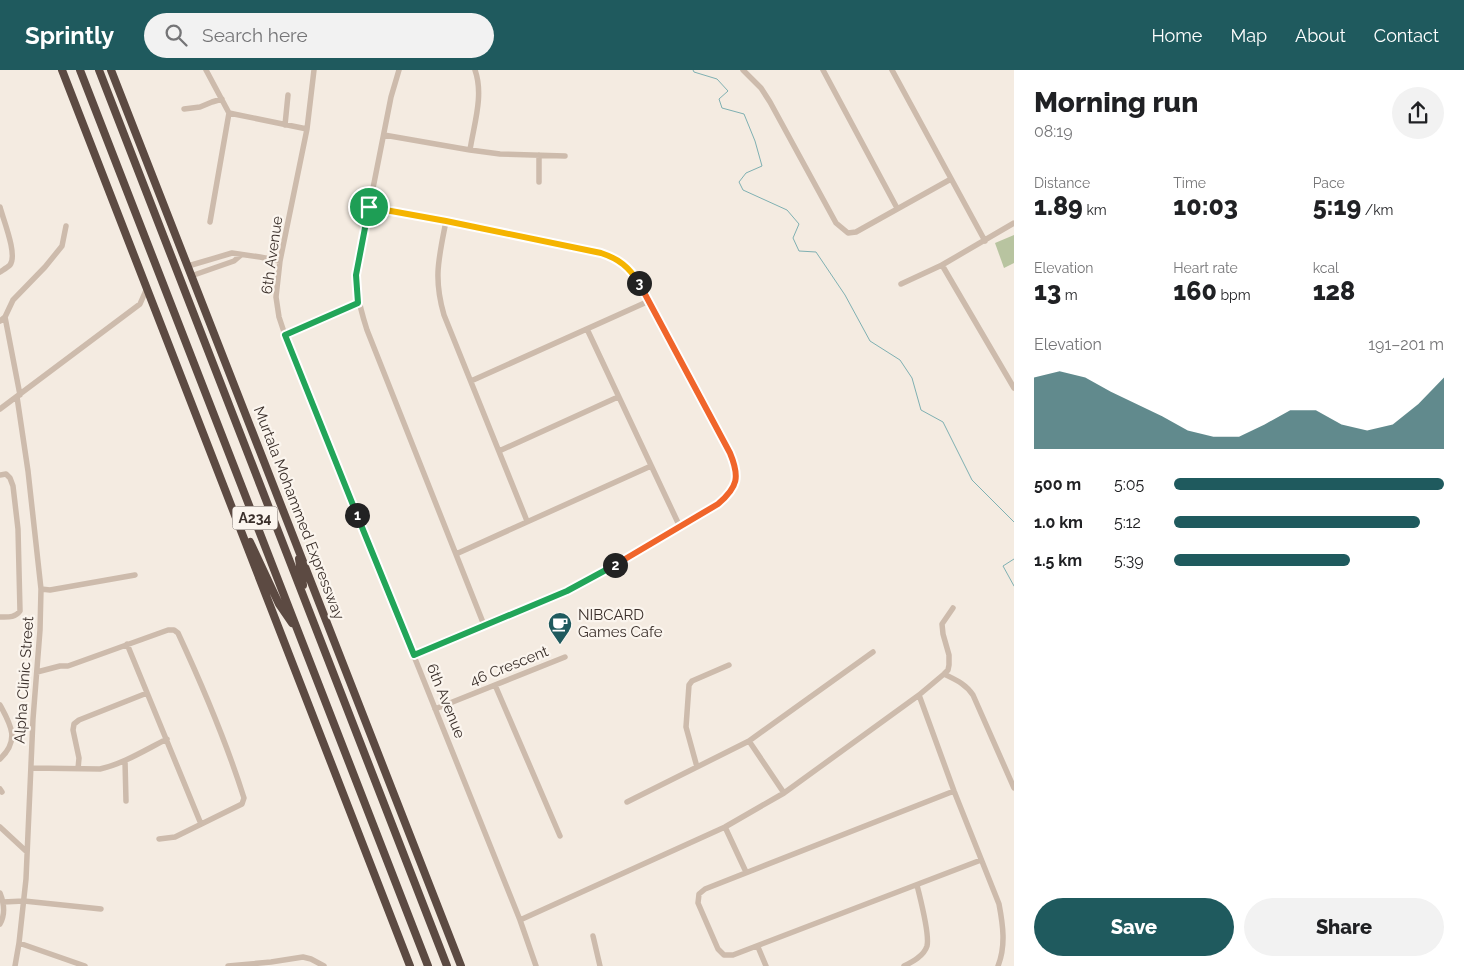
<!DOCTYPE html>
<html lang="en">
<head>
<meta charset="utf-8">
<style>
  :root { --surface:#fff; --page:#f2f2f2; --text:#202124; --muted:#757577; --accent:#1f5a5e }
  body { margin:0; font-family:Raleway,sans-serif; background:var(--page); color:var(--text); height:100vh; display:flex; flex-direction:column; font-size:19px; white-space:nowrap }
  * { box-sizing:border-box; margin:0 }
  p { font-size:16px; color:var(--muted) }
  .icon { flex:none; width:28px; height:28px; fill:none; stroke:currentColor; stroke-width:2; stroke-linecap:round; stroke-linejoin:round }
  .map { position:relative; flex:1; overflow:hidden }
  .sheet { display:flex; flex-direction:column; background:var(--surface); width:450px }
  .sheet>* { flex:none }
  .pin { position:absolute; display:grid; place-items:center; width:42px; height:42px; color:#fff; margin:-21px; border:2px solid #fff; border-radius:50%; box-shadow:0 1px 5px #0007 }
  .km { position:absolute; width:25px; height:25px; margin:-12px; border-radius:50%; background:#222; color:#fff; font-size:14px; line-height:25px; text-align:center }
  .round { display:grid; place-items:center; flex:none; width:52px; height:52px; border-radius:26px; background:var(--page) }
  .overview { display:flex; align-items:center; justify-content:space-between; height:85px; padding:0 20px }
  h1 { font-size:28px; font-weight:800; line-height:38px }
  .stats { display:grid; grid-template-columns:repeat(3,1fr); gap:8px; height:85px; padding:5px 20px }
  .stats div { display:grid; align-content:center }
  .stats b { font-size:25px; font-weight:800 }
  .stats small { font-size:14px; font-weight:400 }
  .stats p { font-size:14px }
  .chart { height:140px; padding:10px 20px }
  .chart p { display:flex; justify-content:space-between }
  .chart svg { width:100%; height:90px; margin-top:5px; fill:var(--accent); opacity:.7 }
  .cta { display:flex; gap:10px; margin-top:auto; padding:10px 20px }
  .cta a { flex:1; height:58px; border-radius:30px; background:var(--accent); color:#fff; font-size:20px; font-weight:800; line-height:58px; text-align:center }
  .cta a+a { background:var(--page); color:var(--text) }
  ul { padding:0 20px; list-style:none; font-size:16px }
  li { display:grid; grid-template-columns:80px 60px 1fr; align-items:center; height:38px }
  li i { height:12px; border-radius:6px; background:var(--accent) }
  header { display:flex; align-items:center; gap:30px; box-sizing:border-box; height:70px; padding:0 25px; background:var(--accent); color:#fff }
  header strong { font-size:24px }
  nav { display:flex; gap:28px; margin-inline-start:auto; font-size:18px }
  .search { width:350px; height:45px; background:var(--page); display:flex; align-items:center; gap:12px; box-sizing:border-box; padding:0 18px; border-radius:28px; color:var(--muted); font-size:19px }
  main { display:flex; flex:1; min-height:0 }
  .map>svg:first-child { display:block }
</style>
</head>
<body>
<header>
<strong>Sprintly</strong>
<div class="search"><svg class="icon" aria-label="search" viewBox="0 0 24 24"><circle cx="10" cy="10" r="6"/><path d="M15 15l6 6"/></svg>Search here</div>
<nav><a>Home</a><a>Map</a><a>About</a><a>Contact</a></nav>
</header>
<main>
<div class="map">
<svg width="1014" height="896" viewBox="0 0 1014 896">
  <rect width="100%" height="100%" fill="#f4ebe1"/>
  <path fill="#b8c4a0" d="M1014,165V193L1004,198L995,173Z"/>
  <g fill="none" stroke-linecap="round" stroke-linejoin="round">
    <path stroke="#7fb0b2" stroke-width="1" d="M693,0L694,2L717,9L728,21L719,29L722,38L744,44L755,71L762,96L746,103L739,112L743,120L787,140L799,154L793,168L799,181L816,182L845,225L870,271L900,290L912,308L921,340L943,352L972,410L1014,452
      M1014,489L1003,496L1014,516"/>
    <path stroke="#cdbbac" stroke-width="5.5" d="M206,0L229,43L210,152
      M314,0L307,59L280,191L276,227L279,247L285,265L520,850L536,896
      M399,0L391,27L360,184C355,216 357,229 367,260L484,555
      M743,0L761,18L770,32L836,153L848,163L856,162L951,109
      M823,0L897,138
      M892,0L985,171
      M184,39L200,37L212,32L222,29
      M229,43L307,59
      M285,55L288,25
      M384,65L470,80L500,84L565,86
      M470,80C474,54 484,25 475,0
      M539,85V112
      M0,137C3,149 18,185 10,195C8,197 3,200 0,202
      M369,137L446,151L601,183C621,189 629,196 640,214L730,383L736,397V409L733,419L727,426L718,434L636,483L567,521L413,585
      M446,151C439,188 433,207 444,245L527,451
      M1014,153L942,195L1014,318
      M188,196L232,183L260,187L280,191
      M191,206L234,191L241,185
      M901,214L942,195
      M5,247L20,325
      M0,251L5,247L13,230L45,197L62,176L66,156
      M587,259L680,457
      M285,265L358,233
      M471,311L649,231
      M0,339L140,234L147,218
      M499,381L618,327
      M0,405L6,404L10,408L13,416L18,459L20,541C15,548 8,547 0,547
      M456,484L651,396
      M41,519L50,520L135,505
      M127,574L201,754
      M37,602L60,596H68L168,560H174L178,563C203,617 226,671 244,728L242,734L175,767L159,769
      M944,604C956,610 966,614 973,625L1014,718
      M495,615L560,766
      M919,625L954,721L999,834C1003,855 1006,876 998,896
      M0,635C11,655 20,670 0,689
      M435,639L565,587
      M749,671L784,723
      M125,691L126,731
      M697,697L686,657L689,615L692,611L729,595
      M31,698L100,699C123,694 145,680 167,669
      M78,699L79,688L73,660L74,654L79,650L147,623
      M0,719L2,722
      M954,721L705,819L699,824L698,833L718,879L724,885H733L981,790
      M627,732L749,671L873,582
      M0,757L27,782
      M725,757L746,802
      M0,823C4,833 5,845 0,854
      M3,832L24,831L101,839
      M520,850L725,757L784,723L919,625L944,604L948,600L949,595V585L943,564L942,554L953,538
      M593,866L600,896
      M19,873L85,896
      M758,877L766,896
      M15,896L19,873L26,809L33,649L40,560L41,519L28,401L17,327
      M228,896L271,892L303,887L311,889L324,896
      M904,896C912,892 924,886 927,876C930,864 920,828 917,815"/>
    <path stroke="#5c4a42" stroke-width="8" d="M62,0L410,896
      M80,0L428,896
      M99,0L447,896
      M111,0L461,896
      M250,472L279,534L292,553
      M299,489L303,515"/>
  </g>
  <g fill="none" stroke-linecap="round" stroke-linejoin="round">
    <g stroke="#fff" stroke-width="10">
      <path id="split-1" d="M357,445L285,265L358,233L356,205L369,137"/>
    </g>
    <g stroke="#fff" stroke-width="10">
      <path id="split-2" d="M357,445L414,585L567,521L615,495"/>
    </g>
    <g stroke="#fff" stroke-width="10">
      <path id="split-3" d="M615,495L718,434C738,417 740,407 730,383L639,213"/>
    </g>
    <g stroke="#fff" stroke-width="10">
      <path id="split-4" d="M369,137L446,151L601,183C619,189 629,197 639,213"/>
    </g>
    <use href="#split-1" stroke="#22a559" stroke-width="6"/>
    <use href="#split-2" stroke="#22a559" stroke-width="6"/>
    <use href="#split-3" stroke="#f0652b" stroke-width="6"/>
    <use href="#split-4" stroke="#f5b400" stroke-width="6"/>
  </g>
  <defs>
    <g id="cafe-pin" transform="scale(1.25)"><path d="M0 17L-7.5 6A9.5 9.5 0 1 1 7.5 6Z" fill="#1f5a5e" stroke="#fbf5ee"/><path d="M-5.5-4.5H6V0H3Q3 3.5 0 3.5H-2.5Q-5.5 3.5-5.5 0ZM3-3.2v2h1.7v-2ZM-6 4.5H4V6H-6Z" fill="#fff"/></g>
  </defs>
  <g fill-rule="evenodd">
    <use href="#cafe-pin" x="560" y="554"/>
  </g>
  <g text-anchor="middle" stroke-width="4.5" stroke-linejoin="round" paint-order="stroke">
    <rect fill="#fbf5ee" stroke="#756b66" stroke-width="1" x="232.5" y="436.5" width="45" height="23" rx="4"/>
    <g font-size="14" font-weight="bold" fill="#3b302b">
      <text x="255" y="453">A234</text>
    </g>
    <g font-size="15" fill="#3b302b" stroke="#fbf5ee">
      <text transform="translate(272 185) rotate(-82)" y="5">6th Avenue</text>
      <text transform="translate(299 443) rotate(69)" y="5">Murtala Mohammed Expressway</text>
      <text transform="translate(509 596) rotate(-22)" y="5">46 Crescent</text>
      <text transform="translate(24 610) rotate(-86)" y="5">Alpha Clinic Street</text>
      <text transform="translate(446 631) rotate(68)" y="5">6th Avenue</text>
    </g>
    <g font-size="15" fill="#3b302b" stroke="#fbf5ee" text-anchor="start">
      <text x="578" y="550">NIBCARD<tspan x="578" dy="17">Games Cafe</tspan></text>
    </g>
  </g>
</svg>
<div class="pin" style="left:369px;top:137px;background:#1e9e55"><svg class="icon" aria-label="arrive" viewBox="0 0 24 24"><path d="M6 21V4h12l-3 4 3 4H6"/></svg></div>
<b class="km" style="left:357px;top:445px">1</b>
<b class="km" style="left:615px;top:495px">2</b>
<b class="km" style="left:639px;top:213px">3</b>
</div>
<section class="sheet">
<div class="overview"><div><h1>Morning run</h1><p>08:19</p></div><a class="round"><svg class="icon" aria-label="share" viewBox="0 0 24 24"><path d="M12 15V3M7 8l5-5 5 5M5 13v7h14v-7"/></svg></a></div>
<div class="stats">
<div><p>Distance</p><b>1.89<small> km</small></b></div>
<div><p>Time</p><b>10:03</b></div>
<div><p>Pace</p><b>5:19<small> /km</small></b></div>
</div>
<div class="stats">
<div><p>Elevation</p><b>13<small> m</small></b></div>
<div><p>Heart rate</p><b>160<small> bpm</small></b></div>
<div><p>kcal</p><b>128</b></div>
</div>
<div class="chart"><p><span>Elevation</span>191–201 m</p>
<svg viewBox="0 0 160 44" preserveAspectRatio="none"><path d="M0 44V9L10 6L20 9L30 16L40 22L50 28L60 35L70 38L80 38L90 32L100 25L110 25L120 32L130 35L140 32L150 22L160 9V44z"/></svg>
</div>
<ul>
<li><b>500 m</b>5:05<i style="width:100%"></i></li>
<li><b>1.0 km</b>5:12<i style="width:91%"></i></li>
<li><b>1.5 km</b>5:39<i style="width:65%"></i></li>
</ul>
<div class="cta"><a>Save</a><a>Share</a></div>
</section>
</main>
</body>
</html>
